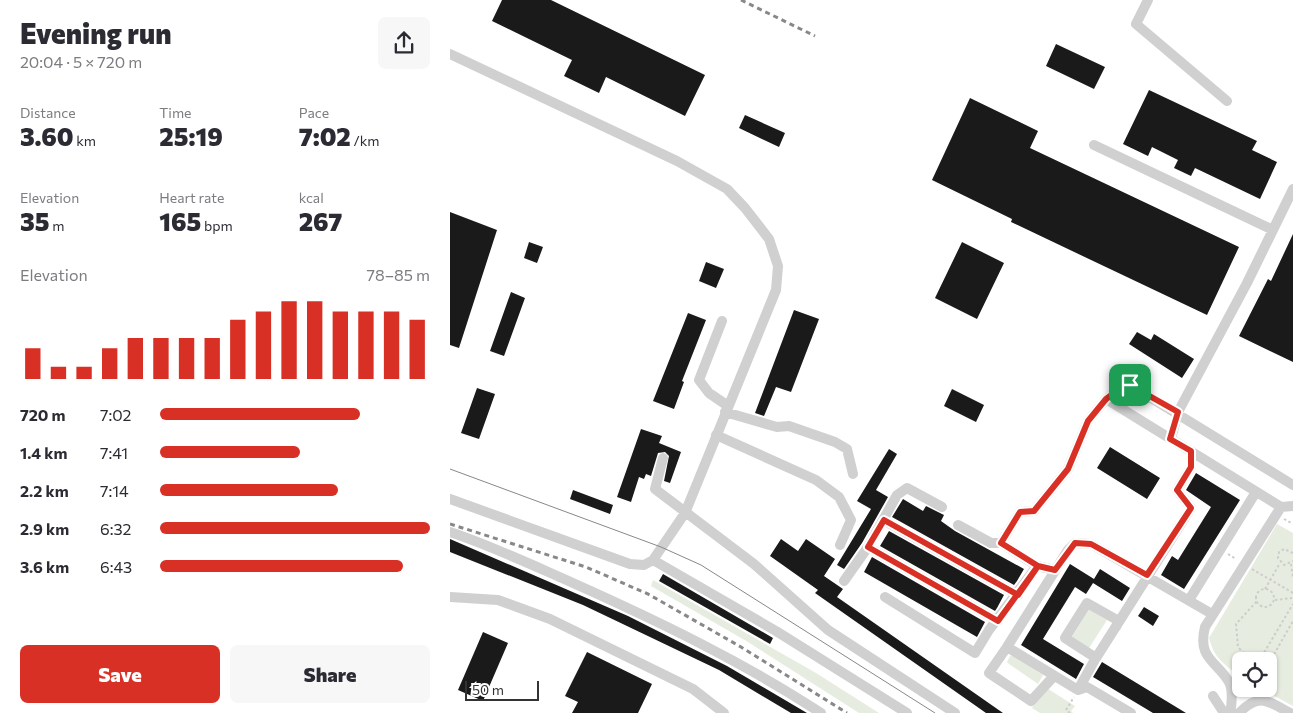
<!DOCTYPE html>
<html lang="en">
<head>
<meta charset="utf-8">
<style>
  :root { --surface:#fff; --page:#f7f7f7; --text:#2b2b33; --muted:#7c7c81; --accent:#d93025 }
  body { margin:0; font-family:Commissioner,sans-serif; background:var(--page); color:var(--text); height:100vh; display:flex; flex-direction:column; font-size:19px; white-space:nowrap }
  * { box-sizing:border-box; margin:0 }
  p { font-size:16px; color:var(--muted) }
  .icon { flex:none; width:28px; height:28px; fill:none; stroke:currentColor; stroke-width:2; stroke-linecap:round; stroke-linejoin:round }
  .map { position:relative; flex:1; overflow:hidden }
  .drawer { display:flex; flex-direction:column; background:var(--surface); width:450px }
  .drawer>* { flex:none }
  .fabs { position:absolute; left:782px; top:652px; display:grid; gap:10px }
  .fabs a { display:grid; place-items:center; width:45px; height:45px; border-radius:8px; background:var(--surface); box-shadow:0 1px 4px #0004; font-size:25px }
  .scale { position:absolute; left:15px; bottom:12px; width:74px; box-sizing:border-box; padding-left:5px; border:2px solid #333; border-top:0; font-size:14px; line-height:18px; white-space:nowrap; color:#333; -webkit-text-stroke:4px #fff; paint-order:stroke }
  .pin { position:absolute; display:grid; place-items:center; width:42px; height:42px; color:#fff; margin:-21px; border-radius:10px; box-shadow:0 2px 8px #0006 }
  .round { display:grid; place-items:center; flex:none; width:52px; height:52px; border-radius:8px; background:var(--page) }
  .overview { display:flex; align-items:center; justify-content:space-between; height:85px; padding:0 20px }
  h1 { font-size:28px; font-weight:800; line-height:38px }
  .metrics { display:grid; grid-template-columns:repeat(3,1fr); gap:8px; height:85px; padding:5px 20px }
  .metrics div { display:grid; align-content:center }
  .metrics b { font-size:25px; font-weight:800 }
  .metrics small { font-size:14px; font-weight:400 }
  .metrics p { font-size:14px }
  .chart { height:140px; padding:10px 20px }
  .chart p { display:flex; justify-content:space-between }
  .chart svg { width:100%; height:90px; margin-top:5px; stroke:var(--accent); stroke-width:6 }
  .action { display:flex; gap:10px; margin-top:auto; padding:10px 20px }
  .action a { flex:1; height:58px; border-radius:8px; background:var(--accent); color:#fff; font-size:20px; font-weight:800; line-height:58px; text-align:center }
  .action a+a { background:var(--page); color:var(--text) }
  ul { padding:0 20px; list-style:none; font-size:16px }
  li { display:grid; grid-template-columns:80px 60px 1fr; align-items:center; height:38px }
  li i { height:12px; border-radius:6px; background:var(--accent) }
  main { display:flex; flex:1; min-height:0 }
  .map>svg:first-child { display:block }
</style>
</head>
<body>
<main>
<section class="drawer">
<div class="overview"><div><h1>Evening run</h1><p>20:04 · 5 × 720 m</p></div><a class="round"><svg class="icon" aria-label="share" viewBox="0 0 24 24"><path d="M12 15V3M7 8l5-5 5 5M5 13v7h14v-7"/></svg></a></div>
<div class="metrics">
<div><p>Distance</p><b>3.60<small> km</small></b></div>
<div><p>Time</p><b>25:19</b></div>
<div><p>Pace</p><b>7:02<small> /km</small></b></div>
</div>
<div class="metrics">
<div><p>Elevation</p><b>35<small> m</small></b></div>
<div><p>Heart rate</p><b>165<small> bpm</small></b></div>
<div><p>kcal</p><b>267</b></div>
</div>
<div class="chart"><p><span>Elevation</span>78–85 m</p>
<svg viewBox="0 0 160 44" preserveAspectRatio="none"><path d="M5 44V29M15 44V38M25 44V38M35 44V29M45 44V24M55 44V24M65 44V24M75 44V24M85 44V15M95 44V11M105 44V6M115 44V6M125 44V11M135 44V11M145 44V11M155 44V15"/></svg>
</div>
<ul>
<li><b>720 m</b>7:02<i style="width:74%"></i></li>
<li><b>1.4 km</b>7:41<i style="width:52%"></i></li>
<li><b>2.2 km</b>7:14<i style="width:66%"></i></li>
<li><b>2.9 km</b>6:32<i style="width:100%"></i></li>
<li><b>3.6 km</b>6:43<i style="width:90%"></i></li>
</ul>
<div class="action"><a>Save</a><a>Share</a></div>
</section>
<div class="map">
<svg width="843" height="713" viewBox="0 0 843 713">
  <rect width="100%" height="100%" fill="#fff"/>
  <path fill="#e6ecdf" d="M827,524L843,533V706L812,689H819V661H791V676C775,666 764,658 759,638Z
    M203,580L366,673L429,713H409L298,642L201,586Z
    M639,609L657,620L639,648L622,637Z
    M564,655L593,675L588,684L559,664L557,662L560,656Z
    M595,687L625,706L621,711L623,713H590L582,708Z"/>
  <path fill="#1a1a1a" d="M52,0H101L255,75L235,116L156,77L149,93L114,76L122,60L42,21Z
    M606,44L655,67L644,89L596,66Z
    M699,90L807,141L802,150L827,162L810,199L745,168L741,176L724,168L728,160L702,147L698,156L673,144Z
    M520,98L588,131L580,148L789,247L757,315L561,222L562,219L482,180Z
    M295,115L335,133L329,147L289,128Z
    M0,212L47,230L9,348L0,345Z
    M843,234V362L789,336L818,279L821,281Z
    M79,242L93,247L87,263L74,258Z
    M512,242L554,263L527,319L485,298Z
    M256,262L274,269L266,288L249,281Z
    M61,292L75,298L54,356L40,351Z
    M344,310L369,319L341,392L326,387L314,416L305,413Z
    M238,313L256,320L232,381L234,382L224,409L203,401Z
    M687,332L701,340L704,334L744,359L732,378L679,344Z
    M27,388L45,394L29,439L11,433Z
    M502,389L534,405L526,422L494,406Z
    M191,429L212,436L209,443L231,452L220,483L214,481L219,456L215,452L208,453L201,476L196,474L194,479L189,477L181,502L167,497Z
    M660,447L710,478L697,499L647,468Z
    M439,449L447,454L426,490L438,497L412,543L394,569L387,565L421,509L407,501Z
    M746,473L790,500L734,589L711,575L722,556L728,560L761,507L736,490Z
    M123,490L163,505L160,514L120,499Z
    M453,499L473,511L476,506L494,515L491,521L505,531L574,569L567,581L564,585L442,517Z
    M439,531L554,595L547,608L545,611L430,546Z
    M0,539L178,616L277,666L357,713H341L269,670L133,605L0,552Z
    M331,539L348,551L356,539L385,559L374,576L393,589L387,597L553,713H536L365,593L368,590L320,556Z
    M422,557L535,622L527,637L414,572Z
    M620,564L644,579L650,569L680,588L672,601L643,583L636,594L625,587L593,639L634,664L626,679L571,645Z
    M213,574L323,638L320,644L209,581Z
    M694,607L709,616L703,626L688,616Z
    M33,632L58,643L33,701L8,690Z
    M137,652L202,684L188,713H122L128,702L115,696Z
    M652,662L736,713H703L643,677Z"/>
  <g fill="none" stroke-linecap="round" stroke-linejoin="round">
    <path stroke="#cdcdcd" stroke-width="2" stroke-dasharray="2.5 2.5" stroke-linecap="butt" d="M834,519L843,524
      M843,553L834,549L829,552L828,558L834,565L843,561
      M778,554L786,559
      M841,564L843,578
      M802,569L843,593
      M806 598a9 9 0 1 1 18 0a9 9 0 1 1-18 0Z
      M815,589L830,563
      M825,600L842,598
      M801,661L788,647L786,624L807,601
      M809,661L843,604
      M819,663L843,621
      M620,713L616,710L624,697"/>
    <path stroke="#d0d0d0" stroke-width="10" d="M698,0L686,24L777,101
      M0,54L227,161L277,189L295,208L319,239L328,266L326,290L235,513L203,560L194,565L180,564L0,499
      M644,145L823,230
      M272,321L249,380L259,393L278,406
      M275,412L327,427L339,426L385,442L397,449L403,474
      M266,435L366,480L389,497L401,520L390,545
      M721,439L728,412L797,283L843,189
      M213,458L205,489L304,564L378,630L505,713
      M492,507L457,488L447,495L418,547L548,621
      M831,507L656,399L674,386L680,385L843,485
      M433,520L568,595
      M508,525L541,543H551
      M0,532C42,546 82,565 123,583C208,621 293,662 371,713
      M203,560L326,631L457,713
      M587,566L551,543L570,512L584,511L618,469L638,421L656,399
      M394,581L418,547
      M0,597L48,600L100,619L243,689L274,713
      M435,597L525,653L539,630L587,566L605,570
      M739,600L806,492
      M557,647L539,673L581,701L604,676
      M646,658L741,508L727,490L741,467V451
      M646,658L615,638L637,603L669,621L666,627
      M628,690L648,654
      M763,696L774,713
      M681,713L637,687L628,690L557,647L618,550L625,543L641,544L762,614
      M780,713C782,704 783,690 779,682C767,661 747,659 755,627L831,507L843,506
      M789,713C809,692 818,701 840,713"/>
    <path stroke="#888" stroke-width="1" d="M0,469L211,547L251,565L485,713"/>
    <path stroke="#888" stroke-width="3" stroke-dasharray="5 4" stroke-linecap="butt" d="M291,0L365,36
      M0,524L136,567L198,594L291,647L397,713"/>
  </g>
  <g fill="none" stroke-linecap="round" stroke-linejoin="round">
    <g stroke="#fff" stroke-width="10">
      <path id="route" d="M680,385L674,386L656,399L638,421L618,469L584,511L570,512L551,543L588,566L548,621L418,547L434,520L568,595L588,566L605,570L625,543L641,544L697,575L741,508L727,490L741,467V451L720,439L728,412L680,385"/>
    </g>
    <use href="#route" stroke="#d93025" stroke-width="6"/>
  </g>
</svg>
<div class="fabs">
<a><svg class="icon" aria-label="locate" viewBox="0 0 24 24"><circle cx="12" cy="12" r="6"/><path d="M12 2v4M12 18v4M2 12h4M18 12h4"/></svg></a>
</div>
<div class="scale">50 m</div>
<div class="pin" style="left:680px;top:385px;background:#1e9e55"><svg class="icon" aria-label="arrive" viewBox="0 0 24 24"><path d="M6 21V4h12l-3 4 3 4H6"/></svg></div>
</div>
</main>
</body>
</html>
